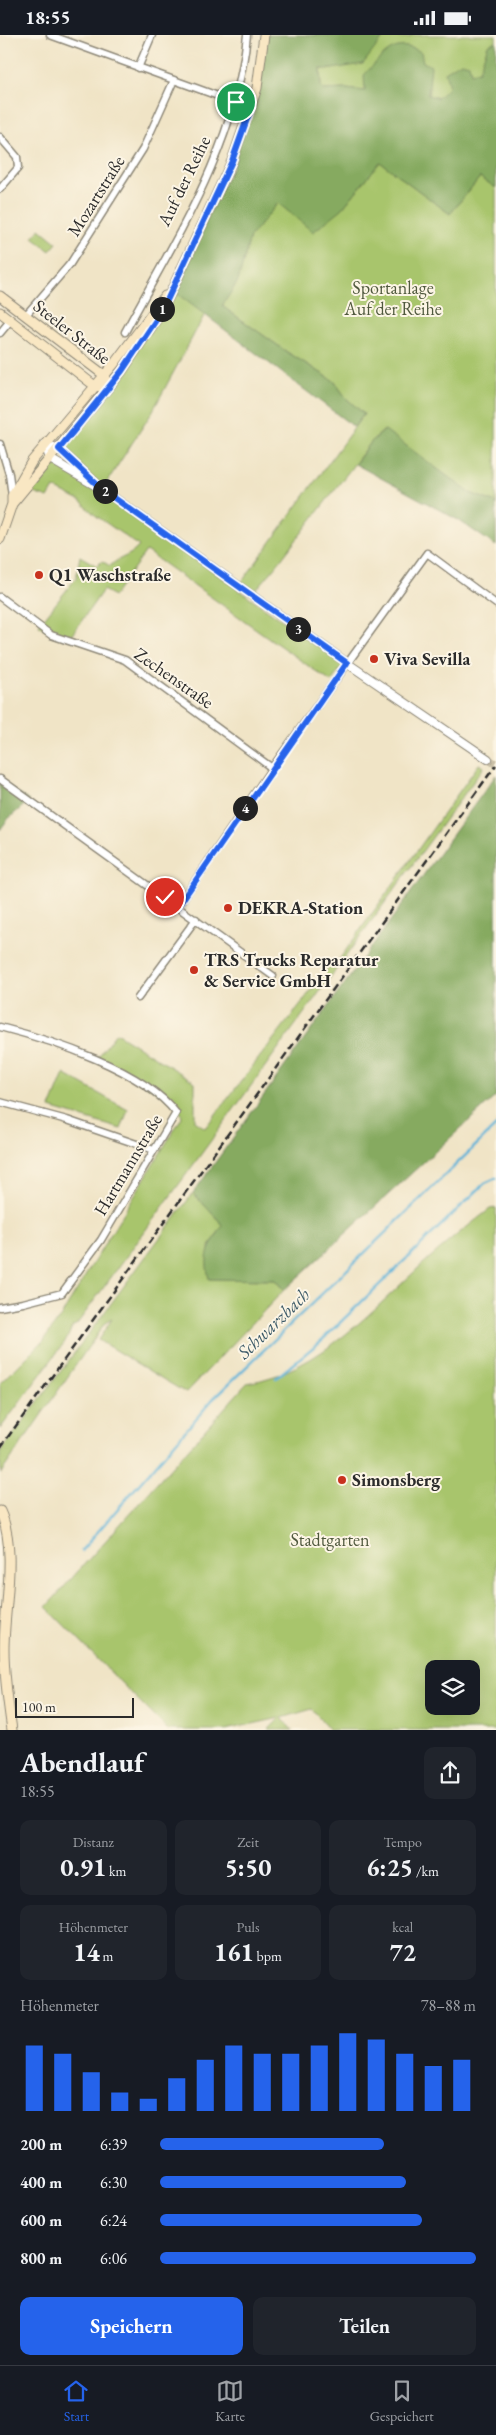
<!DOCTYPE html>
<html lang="de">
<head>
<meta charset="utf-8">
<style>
  :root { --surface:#171b24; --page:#20242c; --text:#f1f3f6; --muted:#9ea1a6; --line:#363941; --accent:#2563eb }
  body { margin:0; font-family:"EB Garamond",serif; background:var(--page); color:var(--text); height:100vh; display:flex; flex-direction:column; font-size:19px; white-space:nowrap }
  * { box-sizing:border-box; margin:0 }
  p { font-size:16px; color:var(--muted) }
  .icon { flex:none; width:28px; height:28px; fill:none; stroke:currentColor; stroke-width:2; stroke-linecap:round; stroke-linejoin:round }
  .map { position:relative; height:1695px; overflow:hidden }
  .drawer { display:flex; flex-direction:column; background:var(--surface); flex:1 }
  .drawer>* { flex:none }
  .buttons { position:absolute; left:425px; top:1625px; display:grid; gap:10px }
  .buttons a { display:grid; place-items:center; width:55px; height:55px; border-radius:10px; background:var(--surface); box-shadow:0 5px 20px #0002; font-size:25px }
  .scale { position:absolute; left:15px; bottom:12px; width:119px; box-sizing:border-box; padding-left:5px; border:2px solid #2b2b2b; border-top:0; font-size:14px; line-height:18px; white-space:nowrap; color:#2b2b2b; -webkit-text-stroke:4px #fcf5e5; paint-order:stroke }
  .pin { position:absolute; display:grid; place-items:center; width:42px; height:42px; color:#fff; margin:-21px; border:2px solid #fff; border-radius:50%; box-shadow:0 1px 5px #0007 }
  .km { position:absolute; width:25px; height:25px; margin:-12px; border-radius:50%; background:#222; color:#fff; font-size:14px; line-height:25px; text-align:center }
  .round { display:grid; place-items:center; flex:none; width:52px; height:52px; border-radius:10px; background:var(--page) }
  .head { display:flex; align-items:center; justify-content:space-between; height:85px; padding:0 20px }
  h1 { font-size:28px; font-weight:700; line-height:38px }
  .stats { display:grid; grid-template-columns:repeat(3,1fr); gap:8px; height:85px; padding:5px 20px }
  .stats div { display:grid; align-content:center; border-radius:10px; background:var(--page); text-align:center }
  .stats b { font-size:25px; font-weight:700 }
  .stats small { font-size:14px; font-weight:400 }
  .stats p { font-size:14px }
  .chart { height:140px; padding:10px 20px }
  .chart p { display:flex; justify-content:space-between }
  .chart svg { width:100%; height:90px; margin-top:5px; stroke:var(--accent); stroke-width:6 }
  .button { display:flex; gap:10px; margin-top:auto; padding:10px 20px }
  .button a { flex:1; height:58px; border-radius:10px; background:var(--accent); color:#fff; font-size:20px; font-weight:700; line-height:58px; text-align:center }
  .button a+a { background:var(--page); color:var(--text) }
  ul { padding:0 20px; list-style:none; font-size:16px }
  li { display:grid; grid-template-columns:80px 60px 1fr; align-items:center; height:38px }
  li i { height:12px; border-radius:6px; background:var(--accent) }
  .status { display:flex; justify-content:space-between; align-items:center; height:35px; padding:0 25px; background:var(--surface); direction:ltr }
  .status svg { height:14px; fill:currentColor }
  .dock { display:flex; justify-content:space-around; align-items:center; height:70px; border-top:1px solid var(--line); background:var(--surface); font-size:14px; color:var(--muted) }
  .dock a { display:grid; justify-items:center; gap:2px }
  .dock .active { color:var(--accent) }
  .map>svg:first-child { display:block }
</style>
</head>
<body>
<div class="status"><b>18:55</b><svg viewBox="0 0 49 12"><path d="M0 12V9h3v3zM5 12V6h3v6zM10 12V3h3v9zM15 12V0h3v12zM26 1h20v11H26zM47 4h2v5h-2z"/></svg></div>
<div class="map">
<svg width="496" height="1695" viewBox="0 0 496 1695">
  <rect width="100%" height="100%" fill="#fcf5e5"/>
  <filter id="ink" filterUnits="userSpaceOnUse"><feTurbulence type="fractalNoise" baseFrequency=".02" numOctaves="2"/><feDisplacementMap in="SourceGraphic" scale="10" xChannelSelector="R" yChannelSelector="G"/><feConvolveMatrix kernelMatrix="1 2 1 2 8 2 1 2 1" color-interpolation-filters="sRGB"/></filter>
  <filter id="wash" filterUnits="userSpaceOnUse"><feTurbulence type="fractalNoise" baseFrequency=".0096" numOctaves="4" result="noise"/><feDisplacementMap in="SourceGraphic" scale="20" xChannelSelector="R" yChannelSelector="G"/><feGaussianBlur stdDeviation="1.12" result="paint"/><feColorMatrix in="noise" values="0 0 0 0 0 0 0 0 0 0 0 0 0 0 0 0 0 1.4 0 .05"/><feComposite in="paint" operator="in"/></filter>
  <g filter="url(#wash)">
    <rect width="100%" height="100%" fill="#f0e4c6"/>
    <path fill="#a8c56c" stroke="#6a784c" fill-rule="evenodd" d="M382,0H397L399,3L410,2L411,0H496V6L488,10L480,36C463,41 450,51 438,63L428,61L430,53L366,51L365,56L346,54L324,55L321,53L320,34H332L382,5Z
      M380,127L450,179L480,142L496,153V468L470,458L384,395L372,406L274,534L254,557L241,548L364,379L347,364L334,346L287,317L222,271L238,246L250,202L278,168L342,174Z
      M40,194L57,208L50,216L33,203Z
      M172,255L205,279L151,379L103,453L60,413L123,336Z
      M50,425L94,452L344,629L331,647L146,516L114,561L103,555L69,604L51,598L39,590L76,543L80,521L97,531L102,526L110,531C120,521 131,522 139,511L95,480L80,466L54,453L48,463L25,455Z
      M479,729L484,732L77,1289L72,1292L67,1304L0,1394V1349L44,1305L61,1281L182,1082L178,1069L98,1022L116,998L195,1047V1086L205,1093L333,927L336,929Z
      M64,1039L128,1075L121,1094L50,1073Z
      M193,1158L223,1190L209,1213V1244L275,1245L284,1255L186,1358L98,1305L112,1284L105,1288L1,1438L0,1418Z
      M496,1173V1695H330L312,1674L282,1683L292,1695H268L280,1683L225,1695H168L46,1572L247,1348C320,1336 372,1275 425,1227C446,1208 468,1191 490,1174ZM434,1634H471V1671H434Z"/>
    <path fill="#86aa60" stroke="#586a46" d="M266,0H382V4L363,29L332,34H320L321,53L324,55L346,54L365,56L364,40C383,21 393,2 421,17L423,27L431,31L428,60L438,63L449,52L445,37L461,27L469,29L471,38L479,36L488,10L496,6V153L480,142L450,179L380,127L342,174L313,197L278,168L250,202L238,246L222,271L287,317L334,346L347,364L364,379L354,392L172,255L235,126Z
      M385,395L470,458L496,468V511L458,485L355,429L372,406Z
      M496,740V1061L284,1255L275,1245L209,1244C203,1218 210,1212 223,1190L193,1158Z
      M0,746L29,766L8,784L0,795Z"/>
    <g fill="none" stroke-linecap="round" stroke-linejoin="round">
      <path stroke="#5cb2d8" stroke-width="2.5" d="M276,1343L322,1305L485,1148L496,1143
        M81,1516L213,1364L496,1091"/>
    </g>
  </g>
  <g filter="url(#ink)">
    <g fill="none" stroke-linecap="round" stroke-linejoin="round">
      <path stroke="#c9bfa7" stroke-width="8" stroke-dasharray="8 4" stroke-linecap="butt" d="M488,724L496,729"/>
      <g stroke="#8e8878" stroke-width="9">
        <path id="minor" d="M50,0L251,73
          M138,33L152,0
          M0,102L17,122L18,133L0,154
          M25,281L70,229L143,114L174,45
          M125,297C177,201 236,111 247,0
          M0,298L10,286
          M0,409L9,439L12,461
          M0,562L51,600L125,625L272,733
          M0,744L273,941
          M178,871L272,733L427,518L496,569
          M138,963L196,884
          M0,992C51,1005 144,1035 176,1078L101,1205L62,1258L23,1268L0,1272
          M0,1067L67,1085L154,1115"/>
      </g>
      <g stroke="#8e8878" stroke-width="10">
        <path id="tertiary" d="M45,409L50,424L103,455L347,628L488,724
          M45,409L59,414L95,447"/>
      </g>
      <g stroke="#8e8878" stroke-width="11">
        <path id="secondary" d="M0,261L104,340L106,345
          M0,277L95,351L101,352
          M12,469L122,336L162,276L232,126L257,53L264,0
          M0,504L12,469V461L32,426L114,329L165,261
          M0,1476C18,1515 4,1572 4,1614C4,1641 8,1668 12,1695"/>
      </g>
      <use href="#minor" stroke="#fff" stroke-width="6"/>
      <use href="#tertiary" stroke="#fff" stroke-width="8"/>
      <use href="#secondary" stroke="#f9e7c3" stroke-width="9"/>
      <path stroke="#2b2b2b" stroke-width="2.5" stroke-dasharray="8 4" stroke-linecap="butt" d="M0,1413L496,730"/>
    </g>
  </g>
  <g fill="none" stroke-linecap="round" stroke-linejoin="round" filter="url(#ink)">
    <g stroke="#fff" stroke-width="10">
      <path id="route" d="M165,862L178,871L347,628L103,455L59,414L122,336L162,276L232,126L251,73L236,67"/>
    </g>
    <use href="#route" stroke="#2563eb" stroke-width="6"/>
  </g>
  <g fill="#c8321e" stroke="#fcf5e5" stroke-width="2">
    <circle cx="39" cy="540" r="5"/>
    <circle cx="374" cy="624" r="5"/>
    <circle cx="228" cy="873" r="5"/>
    <circle cx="194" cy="935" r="5"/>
    <circle cx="342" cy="1445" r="5"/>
  </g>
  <g text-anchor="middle" stroke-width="4" stroke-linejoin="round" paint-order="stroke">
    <g font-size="18" fill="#2b2b2b" stroke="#fcf5e5">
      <text transform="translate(184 146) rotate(-64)" y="6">Auf der Reihe</text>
      <text transform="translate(96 161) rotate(-58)" y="6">Mozartstraße</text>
      <text transform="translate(72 297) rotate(38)" y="6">Steeler Straße</text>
      <text transform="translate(174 643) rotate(35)" y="6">Zechenstraße</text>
      <text transform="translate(128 1130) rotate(-59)" y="6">Hartmannstraße</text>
    </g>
    <g font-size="18" fill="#50593e" stroke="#fcf5e5">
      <text x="393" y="259">Sportanlage<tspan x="393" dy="21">Auf der Reihe</tspan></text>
      <text x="330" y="1511">Stadtgarten</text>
    </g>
    <g font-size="18" font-weight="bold" fill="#2b2b2b" stroke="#fcf5e5" text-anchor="start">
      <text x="49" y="546">Q1 Waschstraße</text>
      <text x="384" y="630">Viva Sevilla</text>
      <text x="238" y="879">DEKRA-Station</text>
      <text x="204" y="931">TRS Trucks Reparatur<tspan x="204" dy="21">&amp; Service GmbH</tspan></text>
      <text x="352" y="1451">Simonsberg</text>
    </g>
    <g font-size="19" font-style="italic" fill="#3c5a68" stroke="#fcf5e5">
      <text transform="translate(273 1288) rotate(-44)" y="7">Schwarzbach</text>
    </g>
  </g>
</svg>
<div class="buttons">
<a><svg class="icon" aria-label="layers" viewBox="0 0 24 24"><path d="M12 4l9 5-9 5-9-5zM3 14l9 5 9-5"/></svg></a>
</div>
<div class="scale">100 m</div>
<div class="pin" style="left:236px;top:67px;background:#1e9e55"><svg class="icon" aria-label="arrive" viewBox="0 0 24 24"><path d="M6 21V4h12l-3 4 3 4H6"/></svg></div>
<div class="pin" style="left:165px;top:862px;background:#d93025"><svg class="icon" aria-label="check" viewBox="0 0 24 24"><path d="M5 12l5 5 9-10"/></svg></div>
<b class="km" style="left:162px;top:274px">1</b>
<b class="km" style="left:105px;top:456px">2</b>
<b class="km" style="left:298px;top:594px">3</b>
<b class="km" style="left:245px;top:773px">4</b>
</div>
<section class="drawer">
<div class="head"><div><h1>Abendlauf</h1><p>18:55</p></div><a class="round"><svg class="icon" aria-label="share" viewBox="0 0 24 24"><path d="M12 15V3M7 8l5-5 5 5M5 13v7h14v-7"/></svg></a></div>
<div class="stats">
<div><p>Distanz</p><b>0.91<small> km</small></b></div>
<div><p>Zeit</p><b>5:50</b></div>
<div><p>Tempo</p><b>6:25<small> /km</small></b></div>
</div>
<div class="stats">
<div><p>Höhenmeter</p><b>14<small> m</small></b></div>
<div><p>Puls</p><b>161<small> bpm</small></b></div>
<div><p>kcal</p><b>72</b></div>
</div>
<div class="chart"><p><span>Höhenmeter</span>78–88 m</p>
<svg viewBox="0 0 160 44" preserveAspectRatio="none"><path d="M5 44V12M15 44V16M25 44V25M35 44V35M45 44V38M55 44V28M65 44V19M75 44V12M85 44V16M95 44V16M105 44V12M115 44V6M125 44V9M135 44V16M145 44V22M155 44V19"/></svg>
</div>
<ul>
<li><b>200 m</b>6:39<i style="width:71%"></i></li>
<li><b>400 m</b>6:30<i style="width:78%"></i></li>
<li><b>600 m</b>6:24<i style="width:83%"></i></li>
<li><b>800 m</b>6:06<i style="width:100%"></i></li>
</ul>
<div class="button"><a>Speichern</a><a>Teilen</a></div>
</section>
<nav class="dock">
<a class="active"><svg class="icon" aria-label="home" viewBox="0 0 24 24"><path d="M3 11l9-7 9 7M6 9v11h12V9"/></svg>Start</a>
<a><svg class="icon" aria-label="map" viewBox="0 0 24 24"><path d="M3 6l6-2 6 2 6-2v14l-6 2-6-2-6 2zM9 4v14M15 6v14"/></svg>Karte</a>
<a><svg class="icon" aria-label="saved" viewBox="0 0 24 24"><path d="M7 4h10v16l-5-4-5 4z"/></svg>Gespeichert</a>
</nav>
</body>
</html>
